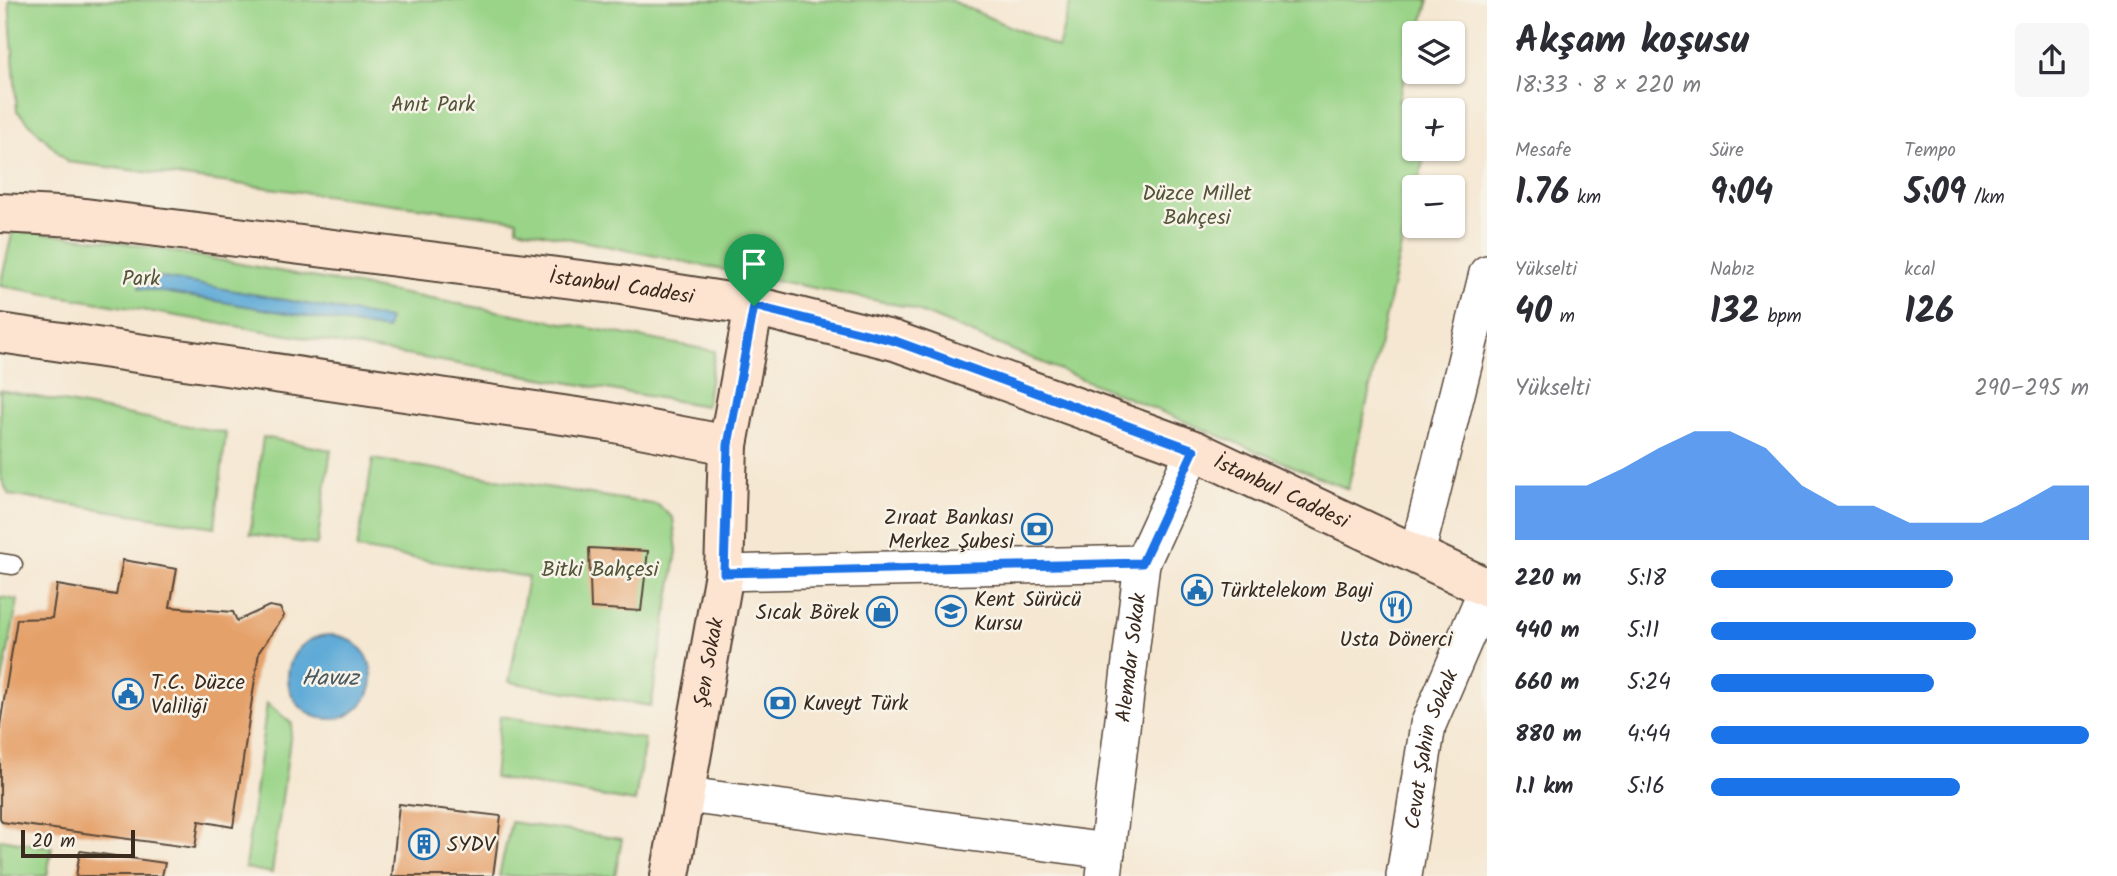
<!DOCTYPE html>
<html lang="tr">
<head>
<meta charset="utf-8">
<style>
  :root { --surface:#fff; --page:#f7f7f7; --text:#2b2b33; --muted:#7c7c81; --accent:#1a73e8 }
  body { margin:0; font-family:Kalam,sans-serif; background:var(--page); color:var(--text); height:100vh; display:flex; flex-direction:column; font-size:26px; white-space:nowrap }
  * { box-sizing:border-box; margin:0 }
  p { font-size:23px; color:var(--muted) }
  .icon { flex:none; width:38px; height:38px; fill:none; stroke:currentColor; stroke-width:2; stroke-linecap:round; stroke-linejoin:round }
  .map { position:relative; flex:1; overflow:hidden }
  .drawer { display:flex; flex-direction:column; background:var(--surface); width:630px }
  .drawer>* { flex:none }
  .tools { position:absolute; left:1402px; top:21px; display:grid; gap:14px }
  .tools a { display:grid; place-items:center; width:63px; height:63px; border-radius:7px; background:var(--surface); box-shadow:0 2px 5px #0004; font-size:35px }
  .scale { position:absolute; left:21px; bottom:18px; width:114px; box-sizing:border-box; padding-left:7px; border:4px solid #3b2a1e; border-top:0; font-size:19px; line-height:24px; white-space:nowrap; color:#3b2a1e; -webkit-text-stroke:5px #f7f3e8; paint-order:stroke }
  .pin { position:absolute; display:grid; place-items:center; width:60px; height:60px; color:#fff; margin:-72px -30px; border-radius:50% 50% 50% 0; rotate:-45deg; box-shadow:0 0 7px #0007 }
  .pin .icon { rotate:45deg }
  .round { display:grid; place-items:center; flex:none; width:74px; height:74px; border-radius:7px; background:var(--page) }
  .summary { display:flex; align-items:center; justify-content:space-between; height:119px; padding:0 28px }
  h1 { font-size:38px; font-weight:600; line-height:52px }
  .stats { display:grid; grid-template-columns:repeat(3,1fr); gap:10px; height:119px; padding:7px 28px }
  .stats div { display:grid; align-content:center }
  .stats b { font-size:35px; font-weight:600 }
  .stats small { font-size:19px; font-weight:400 }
  .stats p { font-size:19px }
  .chart { height:196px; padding:14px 28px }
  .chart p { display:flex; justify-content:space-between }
  .chart svg { width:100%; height:126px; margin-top:7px; fill:var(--accent); opacity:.7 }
  ul { padding:0 28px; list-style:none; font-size:23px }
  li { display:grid; grid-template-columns:112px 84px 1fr; align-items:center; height:52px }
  li i { height:18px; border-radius:9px; background:var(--accent) }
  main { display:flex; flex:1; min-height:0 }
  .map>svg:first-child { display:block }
</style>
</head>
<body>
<main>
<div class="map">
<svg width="1487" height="876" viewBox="0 0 1487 876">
  <rect width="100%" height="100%" fill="#f7f3e8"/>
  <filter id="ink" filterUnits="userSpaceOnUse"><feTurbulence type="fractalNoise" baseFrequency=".0143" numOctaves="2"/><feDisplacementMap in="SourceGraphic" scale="14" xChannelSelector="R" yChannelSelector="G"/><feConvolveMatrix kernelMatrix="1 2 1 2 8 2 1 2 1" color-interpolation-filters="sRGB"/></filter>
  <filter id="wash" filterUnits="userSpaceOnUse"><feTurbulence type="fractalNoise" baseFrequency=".00686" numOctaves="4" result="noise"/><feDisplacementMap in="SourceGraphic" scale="28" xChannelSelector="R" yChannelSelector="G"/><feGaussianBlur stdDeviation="1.57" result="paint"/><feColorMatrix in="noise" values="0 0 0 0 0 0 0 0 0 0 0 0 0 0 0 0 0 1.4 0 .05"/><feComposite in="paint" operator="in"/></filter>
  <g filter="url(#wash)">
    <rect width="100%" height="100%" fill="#f5e7d1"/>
    <path fill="#9ad488" stroke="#6a7f53" stroke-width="2" d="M9,0H950L1058,48L1071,0H1429L1419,33H1414V48L1398,100L1420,110H1414V149H1426L1417,187H1414L1348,489L908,307L517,228V220L68,162L17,111Z
      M13,230L121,242L715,351L706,406L0,286Z
      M0,390L226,433L215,527L9,495L0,476Z
      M263,437L331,450L317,545L250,534Z
      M373,459L658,505L673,518L677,551L651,706L509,682L528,577L357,549Z
      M0,597L18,600L0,692Z
      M267,703L292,724L272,873L245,868Z
      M500,716L645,739L635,802L494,778Z
      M511,822L622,839L615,876H499Z
      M0,839L52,847L47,876H0Z"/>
    <path fill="#5faad7" stroke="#4d6a7a" stroke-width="2" d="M143,274L389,319L387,330L139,288Z
      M288 677a42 42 0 1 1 84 0a42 42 0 1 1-84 0Z"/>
    <g id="blocks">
      <path fill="#e5a16b" d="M589,548L648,551L641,611L591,608Z
        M123,560L177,569L170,607L233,612L237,621L269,606L280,608L284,616L259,652L233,827L199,821L195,848L2,822L0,818V725L17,619L52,618L57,585L116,595Z
        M399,804L501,816L493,876H392Z
        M80,851L165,863L162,876H76Z"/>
    </g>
  </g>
  <g filter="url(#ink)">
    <use href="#blocks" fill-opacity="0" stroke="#574639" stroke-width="2"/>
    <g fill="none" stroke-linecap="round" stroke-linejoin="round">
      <g stroke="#574639" stroke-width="21">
        <path id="lane" d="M0,563L13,565"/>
      </g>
      <g stroke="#574639" stroke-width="38">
        <g id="street">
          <path d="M1417,554L1487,273"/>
          <path d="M724,573L1142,563"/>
          <path d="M686,795L1107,851"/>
          <path id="s1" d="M1104,876L1142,563L1194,450"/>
          <path id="s2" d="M1404,876L1428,725L1487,588"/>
        </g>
      </g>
      <g stroke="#574639" stroke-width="42">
        <g id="secondary">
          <path id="s3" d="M0,213L77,217L621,285L754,306L895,341L1194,450L1487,588"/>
          <path d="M0,333L604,421L728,445"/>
          <path id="s4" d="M670,876L724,573L728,445L754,306"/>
        </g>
      </g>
      <use href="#lane" stroke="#fff" stroke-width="18"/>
      <use href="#street" stroke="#fff" stroke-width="35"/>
      <use href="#secondary" stroke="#fde4d1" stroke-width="38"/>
    </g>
  </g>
  <g fill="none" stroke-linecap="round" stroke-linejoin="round" filter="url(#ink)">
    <g stroke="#fff" stroke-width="14">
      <path id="route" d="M754,306L895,341L1194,450L1142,563L724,573L728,445Z"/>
    </g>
    <use href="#route" stroke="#1a73e8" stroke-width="9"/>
  </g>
  <defs>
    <g id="bank-ring" transform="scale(1.575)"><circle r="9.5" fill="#f7f3e8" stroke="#1f6fb2" stroke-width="1.5"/><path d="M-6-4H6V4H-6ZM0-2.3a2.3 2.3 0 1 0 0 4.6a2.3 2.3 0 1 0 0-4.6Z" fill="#1f6fb2"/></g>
    <g id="civic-ring" transform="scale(1.575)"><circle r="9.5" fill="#f7f3e8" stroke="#1f6fb2" stroke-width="1.5"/><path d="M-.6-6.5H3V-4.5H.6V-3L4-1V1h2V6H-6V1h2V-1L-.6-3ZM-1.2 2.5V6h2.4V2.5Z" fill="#1f6fb2"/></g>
    <g id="restaurant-ring" transform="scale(1.575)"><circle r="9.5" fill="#f7f3e8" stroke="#1f6fb2" stroke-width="1.5"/><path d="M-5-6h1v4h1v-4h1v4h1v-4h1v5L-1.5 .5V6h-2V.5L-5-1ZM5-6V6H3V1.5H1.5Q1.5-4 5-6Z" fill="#1f6fb2"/></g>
    <g id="school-ring" transform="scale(1.575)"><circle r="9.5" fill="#f7f3e8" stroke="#1f6fb2" stroke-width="1.5"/><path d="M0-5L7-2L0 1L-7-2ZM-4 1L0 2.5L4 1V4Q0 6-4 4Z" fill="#1f6fb2"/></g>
    <g id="shop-ring" transform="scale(1.575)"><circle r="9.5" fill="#f7f3e8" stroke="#1f6fb2" stroke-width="1.5"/><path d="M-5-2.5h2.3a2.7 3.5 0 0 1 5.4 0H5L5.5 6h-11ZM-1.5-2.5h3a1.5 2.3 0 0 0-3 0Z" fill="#1f6fb2"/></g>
    <g id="building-ring" transform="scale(1.575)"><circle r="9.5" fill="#f7f3e8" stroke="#1f6fb2" stroke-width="1.5"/><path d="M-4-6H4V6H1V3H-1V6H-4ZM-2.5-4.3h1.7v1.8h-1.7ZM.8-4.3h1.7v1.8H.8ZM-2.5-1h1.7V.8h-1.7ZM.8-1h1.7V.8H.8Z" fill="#1f6fb2"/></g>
  </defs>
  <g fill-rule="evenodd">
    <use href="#bank-ring" x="1037" y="529"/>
    <use href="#civic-ring" x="1197" y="590"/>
    <use href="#restaurant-ring" x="1396" y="607"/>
    <use href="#school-ring" x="951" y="611"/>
    <use href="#shop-ring" x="882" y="612"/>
    <use href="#civic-ring" x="128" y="694"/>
    <use href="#bank-ring" x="780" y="703"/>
    <use href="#building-ring" x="424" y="844"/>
  </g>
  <g text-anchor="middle" stroke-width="5" stroke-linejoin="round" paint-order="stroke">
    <g font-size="21" fill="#535438" stroke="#f7f3e8">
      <text x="433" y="111">Anıt Park</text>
      <text x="1197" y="200">Düzce Millet<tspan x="1197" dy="24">Bahçesi</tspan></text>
      <text x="141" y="285">Park</text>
      <text x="600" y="576">Bitki Bahçesi</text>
    </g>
    <g font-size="21" fill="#3b2a1e" stroke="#f7f3e8">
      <text dy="7" stroke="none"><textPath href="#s3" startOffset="626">İstanbul Caddesi</textPath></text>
      <text dy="7" stroke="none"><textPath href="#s3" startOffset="1320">İstanbul Caddesi</textPath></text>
      <text dy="7" stroke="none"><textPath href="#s1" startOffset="220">Alemdar Sokak</textPath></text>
      <text dy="7" stroke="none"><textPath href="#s4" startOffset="217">Şen Sokak</textPath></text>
      <text dy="7" stroke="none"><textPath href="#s2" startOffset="130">Cevat Şahin Sokak</textPath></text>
    </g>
    <g font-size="21" fill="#3b2a1e" stroke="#f7f3e8" text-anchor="start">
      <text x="1014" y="524" text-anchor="end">Zıraat Bankası<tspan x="1014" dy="24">Merkez Şubesi</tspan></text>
      <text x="1220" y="597">Türktelekom Bayi</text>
      <text x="974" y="606">Kent Sürücü<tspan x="974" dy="24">Kursu</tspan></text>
      <text x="859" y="619" text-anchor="end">Sıcak Börek</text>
      <text x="1396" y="646" text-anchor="middle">Usta Dönerci</text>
      <text x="151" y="689">T.C. Düzce<tspan x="151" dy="24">Valiliği</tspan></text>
      <text x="803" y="710">Kuveyt Türk</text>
      <text x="447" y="851">SYDV</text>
    </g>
    <g font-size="23" font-style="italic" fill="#48575f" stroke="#f7f3e8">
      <text x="330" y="685">Havuz</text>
    </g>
  </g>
</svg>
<div class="tools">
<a><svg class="icon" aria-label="layers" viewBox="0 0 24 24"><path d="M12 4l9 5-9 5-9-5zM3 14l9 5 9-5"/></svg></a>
<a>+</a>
<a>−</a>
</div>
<div class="scale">20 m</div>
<div class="pin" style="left:754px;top:306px;background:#1e9e55"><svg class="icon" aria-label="arrive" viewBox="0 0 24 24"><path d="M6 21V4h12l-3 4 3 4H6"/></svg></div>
</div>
<section class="drawer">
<div class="summary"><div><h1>Akşam koşusu</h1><p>18:33 · 8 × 220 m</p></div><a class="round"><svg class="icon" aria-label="share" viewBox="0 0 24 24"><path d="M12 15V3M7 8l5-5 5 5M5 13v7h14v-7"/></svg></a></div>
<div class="stats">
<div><p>Mesafe</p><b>1.76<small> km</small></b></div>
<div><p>Süre</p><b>9:04</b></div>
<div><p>Tempo</p><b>5:09<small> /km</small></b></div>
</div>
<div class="stats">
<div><p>Yükselti</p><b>40<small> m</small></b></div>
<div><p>Nabız</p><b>132<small> bpm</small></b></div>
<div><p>kcal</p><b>126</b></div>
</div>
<div class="chart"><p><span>Yükselti</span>290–295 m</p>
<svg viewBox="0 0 160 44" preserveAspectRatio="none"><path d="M0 44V25L10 25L20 25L30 19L40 12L50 6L60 6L70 12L80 25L90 32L100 32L110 38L120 38L130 38L140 32L150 25L160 25V44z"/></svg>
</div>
<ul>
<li><b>220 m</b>5:18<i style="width:64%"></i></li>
<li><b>440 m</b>5:11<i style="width:70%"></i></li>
<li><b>660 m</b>5:24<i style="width:59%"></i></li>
<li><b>880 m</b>4:44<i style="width:100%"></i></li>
<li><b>1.1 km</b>5:16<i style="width:66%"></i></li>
</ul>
</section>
</main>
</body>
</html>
